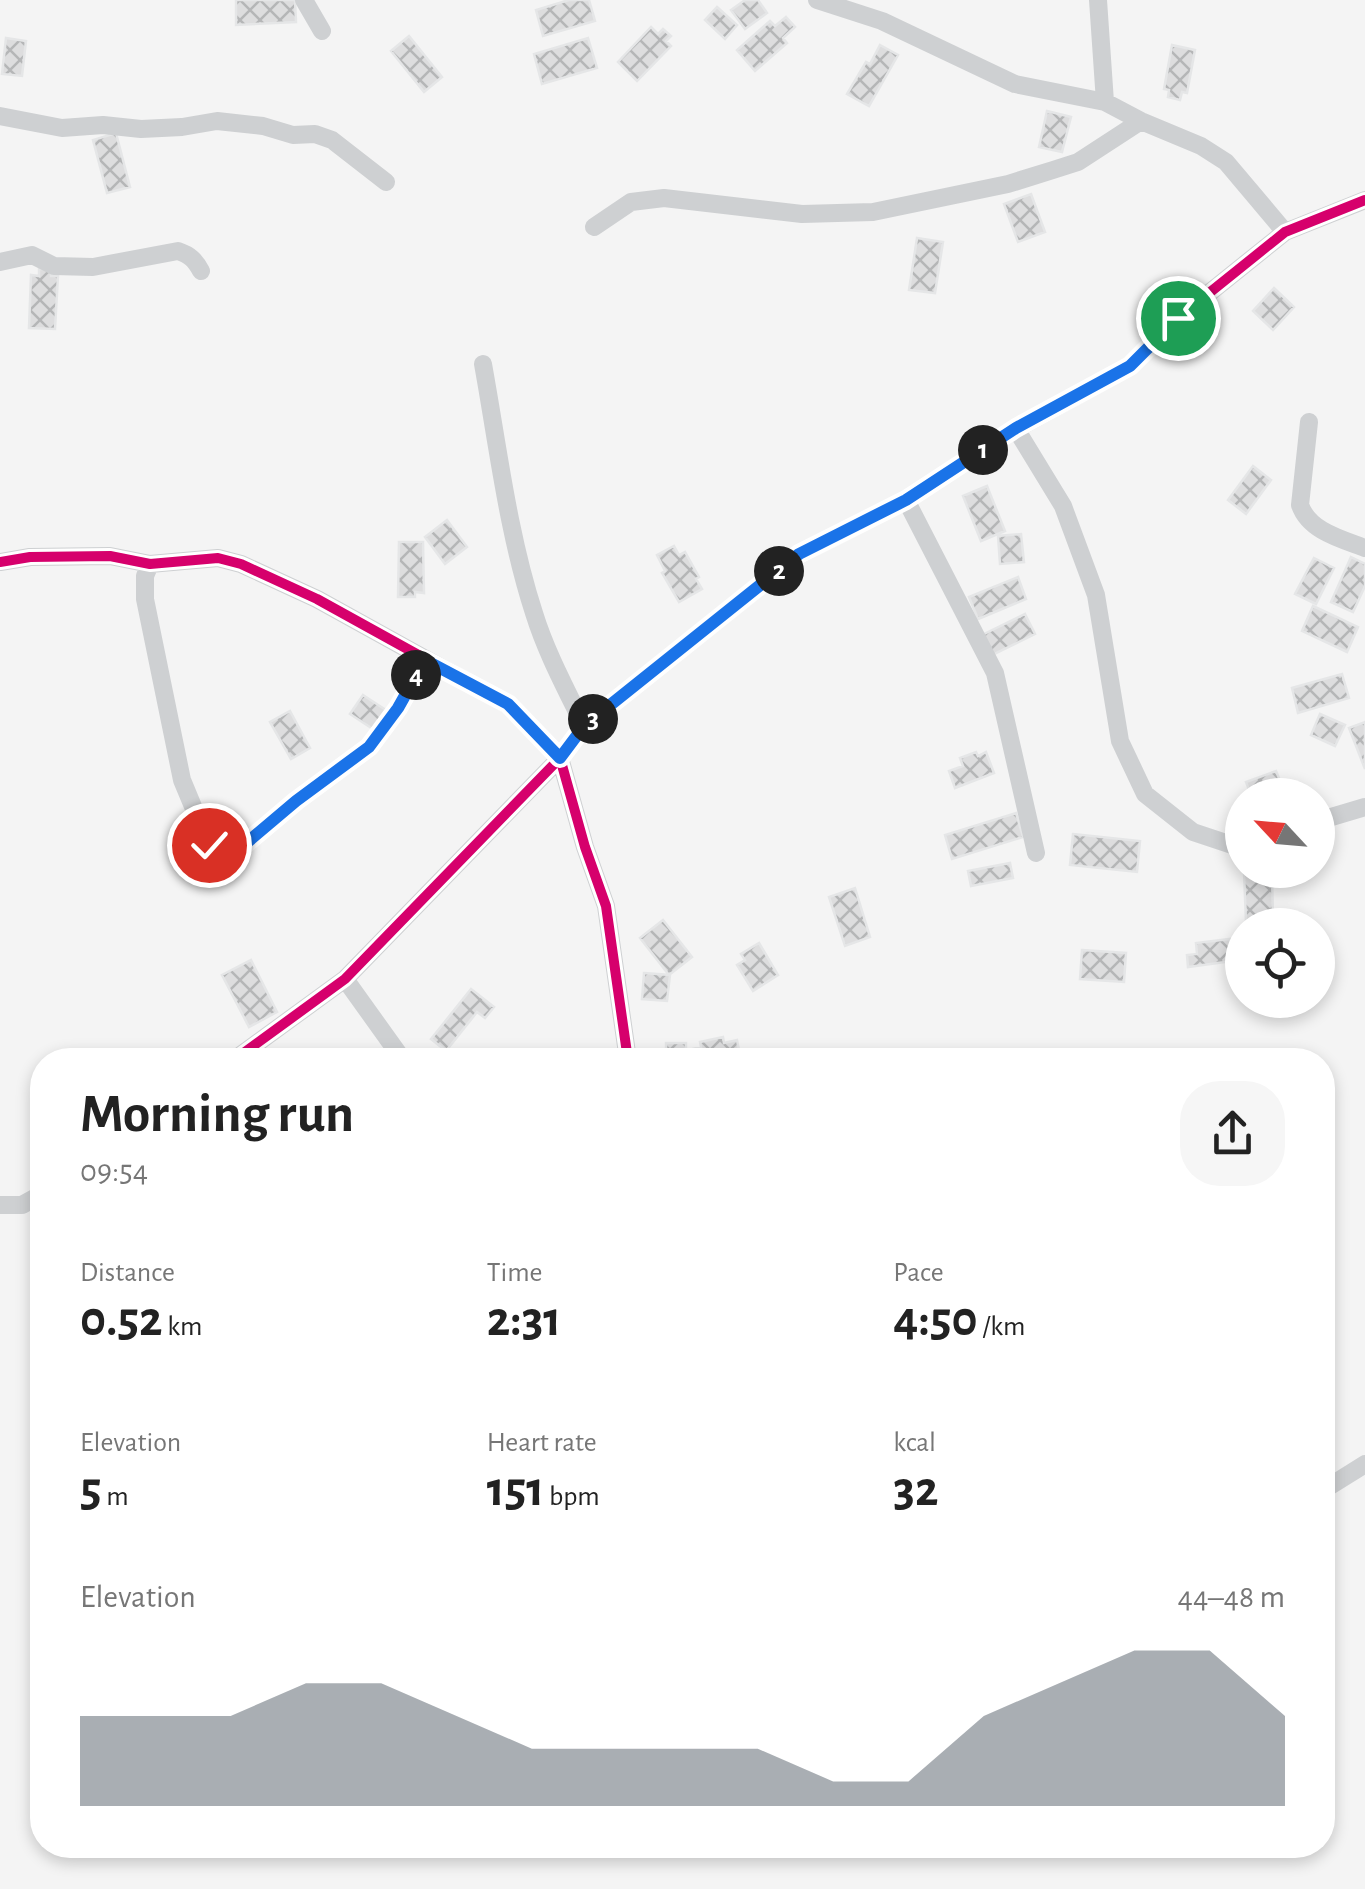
<!DOCTYPE html>
<html lang="en">
<head>
<meta charset="utf-8">
<style>
  :root { --surface:#fff; --page:#f6f6f6; --text:#222; --muted:#767676; --accent:#868d94 }
  body { margin:0; font-family:"Alegreya Sans",sans-serif; background:var(--page); color:var(--text); height:100vh; display:flex; flex-direction:column; font-size:38px; white-space:nowrap }
  * { box-sizing:border-box; margin:0 }
  p { font-size:32px; color:var(--muted) }
  .icon { flex:none; width:55px; height:55px; fill:none; stroke:currentColor; stroke-width:2; stroke-linecap:round; stroke-linejoin:round }
  .map { position:relative; flex:1; overflow:hidden }
  .panel { position:absolute; left:30px; top:1048px; width:1305px; height:810px; display:flex; flex-direction:column; background:var(--surface); border-radius:40px; box-shadow:0 5px 15px #0003 }
  .panel>* { flex:none }
  .needle { width:65px; rotate:296deg }
  .fabs { position:absolute; left:1225px; top:778px; display:grid; gap:20px }
  .fabs a { display:grid; place-items:center; width:110px; height:110px; border-radius:50%; background:var(--surface); box-shadow:0 5px 15px #0003; font-size:50px }
  .pin { position:absolute; display:grid; place-items:center; width:85px; height:85px; color:#fff; margin:-42px; border:5px solid #fff; border-radius:50%; box-shadow:0 2px 10px #0007 }
  .km { position:absolute; width:50px; height:50px; margin:-25px; border-radius:50%; background:#222; color:#fff; font-size:28px; line-height:50px; text-align:center }
  .round { display:grid; place-items:center; flex:none; width:105px; height:105px; border-radius:40px; background:var(--page) }
  .overview { display:flex; align-items:center; justify-content:space-between; height:170px; padding:0 50px }
  h1 { font-size:55px; font-weight:600; line-height:75px }
  .metrics { display:grid; grid-template-columns:repeat(3,1fr); gap:15px; height:170px; padding:10px 50px }
  .metrics div { display:grid; align-content:center }
  .metrics b { font-size:50px; font-weight:600 }
  .metrics small { font-size:28px; font-weight:400 }
  .metrics p { font-size:28px }
  .chart { height:280px; padding:20px 50px }
  .chart p { display:flex; justify-content:space-between }
  .chart svg { width:100%; height:180px; margin-top:10px; fill:var(--accent); opacity:.7 }
  .map>svg:first-child { display:block }
</style>
</head>
<body>
<div class="map">
<svg width="1365" height="1889" viewBox="0 0 1365 1889">
  <defs>
    <pattern id="building-cross-hatch" width="8" height="8" patternUnits="userSpaceOnUse" patternTransform="scale(2.5)"><rect width="8" height="8" fill="#ddddde"/><path d="M0 0l8 8M0 8l8-8" fill="none" stroke="#b5b6b7"/></pattern>
  </defs>
  <rect width="100%" height="100%" fill="#f4f4f4"/>
  <path fill="url(#building-cross-hatch)" stroke="#e5e6e7" stroke-width="2.5" d="M236,0H295L296,22L236,25Z
    M569,0H589L595,21L543,36L536,10Z
    M745,0H758L767,13L745,29L731,10Z
    M717,7L737,25L725,39L705,20Z
    M786,17L795,27L783,38L787,43L755,71L737,50L770,21L775,26Z
    M651,27L658,34L663,29L671,36L666,41L671,46L637,81L618,62Z
    M409,36L442,77L424,92L391,51Z
    M6,38L26,41L22,76L2,74Z
    M588,38L597,68L542,84L534,54Z
    M880,45L898,55L869,106L847,94L866,62L870,64Z
    M1172,45L1195,50L1187,93L1182,92L1180,100L1168,97L1169,90L1164,89Z
    M1047,111L1071,117L1062,152L1039,147Z
    M116,133L130,187L107,193L93,140Z
    M1031,194L1045,232L1018,242L1004,204Z
    M917,238L943,242L935,293L909,290Z
    M39,269H51V276H58L55,329L29,328L31,275L39,276Z
    M1274,288L1294,307L1273,330L1253,311Z
    M1253,466L1271,480L1246,514L1228,500Z
    M987,486L1005,531L981,541L963,496Z
    M447,520L467,547L445,564L425,537Z
    M1021,534L1024,562L1000,564L998,536Z
    M399,542H423L424,593L415,592V597H398Z
    M674,546L679,555L685,552L699,577L696,579L702,589L679,602L662,573L665,571L657,555Z
    M1351,557L1365,564V586L1353,612L1331,602Z
    M1314,558L1334,568L1316,604L1295,594Z
    M1018,577L1026,599L978,619L969,597Z
    M1313,606L1358,627L1347,652L1302,631Z
    M1025,614L1035,634L990,656L980,636Z
    M1342,674L1349,698L1298,713L1292,688Z
    M363,695L392,714L379,733L350,714Z
    M290,711L310,748L291,759L270,722Z
    M1320,714L1345,725L1335,746L1311,735Z
    M1365,722V769L1349,728Z
    M976,752L978,756L986,752L994,773L955,788L949,771L963,766L960,758Z
    M1276,771L1286,795H1251L1246,782Z
    M1016,813L1023,837L952,859L945,835Z
    M1073,834L1140,841L1137,872L1070,865Z
    M1010,863L1013,878L971,886L968,871Z
    M1272,871L1273,921L1246,922L1244,872Z
    M855,888L870,937L845,946L829,897Z
    M663,920L692,957L669,975L640,938Z
    M1230,939L1233,961L1188,967L1187,955L1197,954L1196,943Z
    M759,943L778,975L753,991L737,965L745,960L741,954Z
    M1082,950L1126,953L1124,982L1080,979Z
    M251,960L277,1012L249,1027L222,975Z
    M644,973L670,975L667,1001L642,999Z
    M471,989L494,1007L485,1018L477,1012L446,1051L431,1039Z
    M723,1037L724,1043L737,1040L741,1060H695L693,1049L701,1047L700,1042Z
    M666,1043H686V1060H666Z"/>
  <g fill="none" stroke-linecap="round" stroke-linejoin="round">
    <path stroke="#ced0d2" stroke-width="18" d="M304,0L322,31
      M817,0L882,21L1015,84L1105,102L1141,121L1201,146L1226,162L1285,232
      M1098,0L1105,102
      M0,116L62,128L103,125L141,129L182,127L217,121L263,126L293,135L315,134L332,140L386,182
      M594,227L631,202L664,198L802,214L873,212L1008,184L1053,170L1078,162L1141,121
      M0,262L32,255L54,266L93,267L178,251C190,255 195,260 201,271
      M483,364C498,447 508,533 534,613C546,652 566,689 584,726
      M1309,422L1300,505C1309,531 1341,539 1365,548
      M1016,429L1063,506L1096,595L1120,741L1145,794L1193,832L1232,845L1242,842
      M906,500L995,673L1036,853
      M0,562L30,557L110,556L150,564L218,558L241,564L317,599L507,704L560,758L585,847L606,906L628,1060
      M150,564L145,576V599L182,780L209,845L221,854L238,850L296,801L369,747L398,708L425,660
      M1318,821L1365,807
      M345,979L403,1060
      M234,1060L345,979L560,758L584,726L799,555L906,500L1016,429L1130,366L1178,318L1285,232L1365,200
      M0,1205H22L42,1194
      M1322,1491L1365,1464"/>
    <g stroke="#fff" stroke-width="16">
      <path id="cycleway" d="M0,562L30,557L110,556L150,564L218,558L241,564L317,599L507,704L560,758L585,847L606,906L628,1060
        M234,1060L345,979L560,758L584,726L799,555L906,500L1016,429L1130,366L1178,318L1285,232L1365,200"/>
    </g>
    <use href="#cycleway" stroke="#d6006c" stroke-width="10"/>
  </g>
  <g fill="none" stroke-linecap="round" stroke-linejoin="round">
    <g stroke="#fff" stroke-width="20">
      <path id="route" d="M209,845L221,854L238,850L296,801L369,747L398,708L425,660L508,704L560,758L584,726L799,554L906,500L1016,428L1130,366L1178,318"/>
    </g>
    <use href="#route" stroke="#1a73e8" stroke-width="12"/>
  </g>
</svg>
<div class="fabs">
<a><svg class="needle" viewBox="-14 -14 28 28"><path d="M0-13l5 13h-10z" fill="#e53935"/><path d="M0 13l5-13h-10z" fill="#767676"/></svg></a>
<a><svg class="icon" aria-label="locate" viewBox="0 0 24 24"><circle cx="12" cy="12" r="6"/><path d="M12 2v4M12 18v4M2 12h4M18 12h4"/></svg></a>
</div>
<div class="pin" style="left:1178px;top:318px;background:#1e9e55"><svg class="icon" aria-label="arrive" viewBox="0 0 24 24"><path d="M6 21V4h12l-3 4 3 4H6"/></svg></div>
<div class="pin" style="left:209px;top:845px;background:#d93025"><svg class="icon" aria-label="check" viewBox="0 0 24 24"><path d="M5 12l5 5 9-10"/></svg></div>
<b class="km" style="left:983px;top:450px">1</b>
<b class="km" style="left:779px;top:571px">2</b>
<b class="km" style="left:593px;top:719px">3</b>
<b class="km" style="left:416px;top:675px">4</b>
<section class="panel">
<div class="overview"><div><h1>Morning run</h1><p>09:54</p></div><a class="round"><svg class="icon" aria-label="share" viewBox="0 0 24 24"><path d="M12 15V3M7 8l5-5 5 5M5 13v7h14v-7"/></svg></a></div>
<div class="metrics">
<div><p>Distance</p><b>0.52<small> km</small></b></div>
<div><p>Time</p><b>2:31</b></div>
<div><p>Pace</p><b>4:50<small> /km</small></b></div>
</div>
<div class="metrics">
<div><p>Elevation</p><b>5<small> m</small></b></div>
<div><p>Heart rate</p><b>151<small> bpm</small></b></div>
<div><p>kcal</p><b>32</b></div>
</div>
<div class="chart"><p><span>Elevation</span>44–48 m</p>
<svg viewBox="0 0 160 44" preserveAspectRatio="none"><path d="M0 44V22L10 22L20 22L30 14L40 14L50 22L60 30L70 30L80 30L90 30L100 38L110 38L120 22L130 14L140 6L150 6L160 22V44z"/></svg>
</div>
</section>
</div>
</body>
</html>
